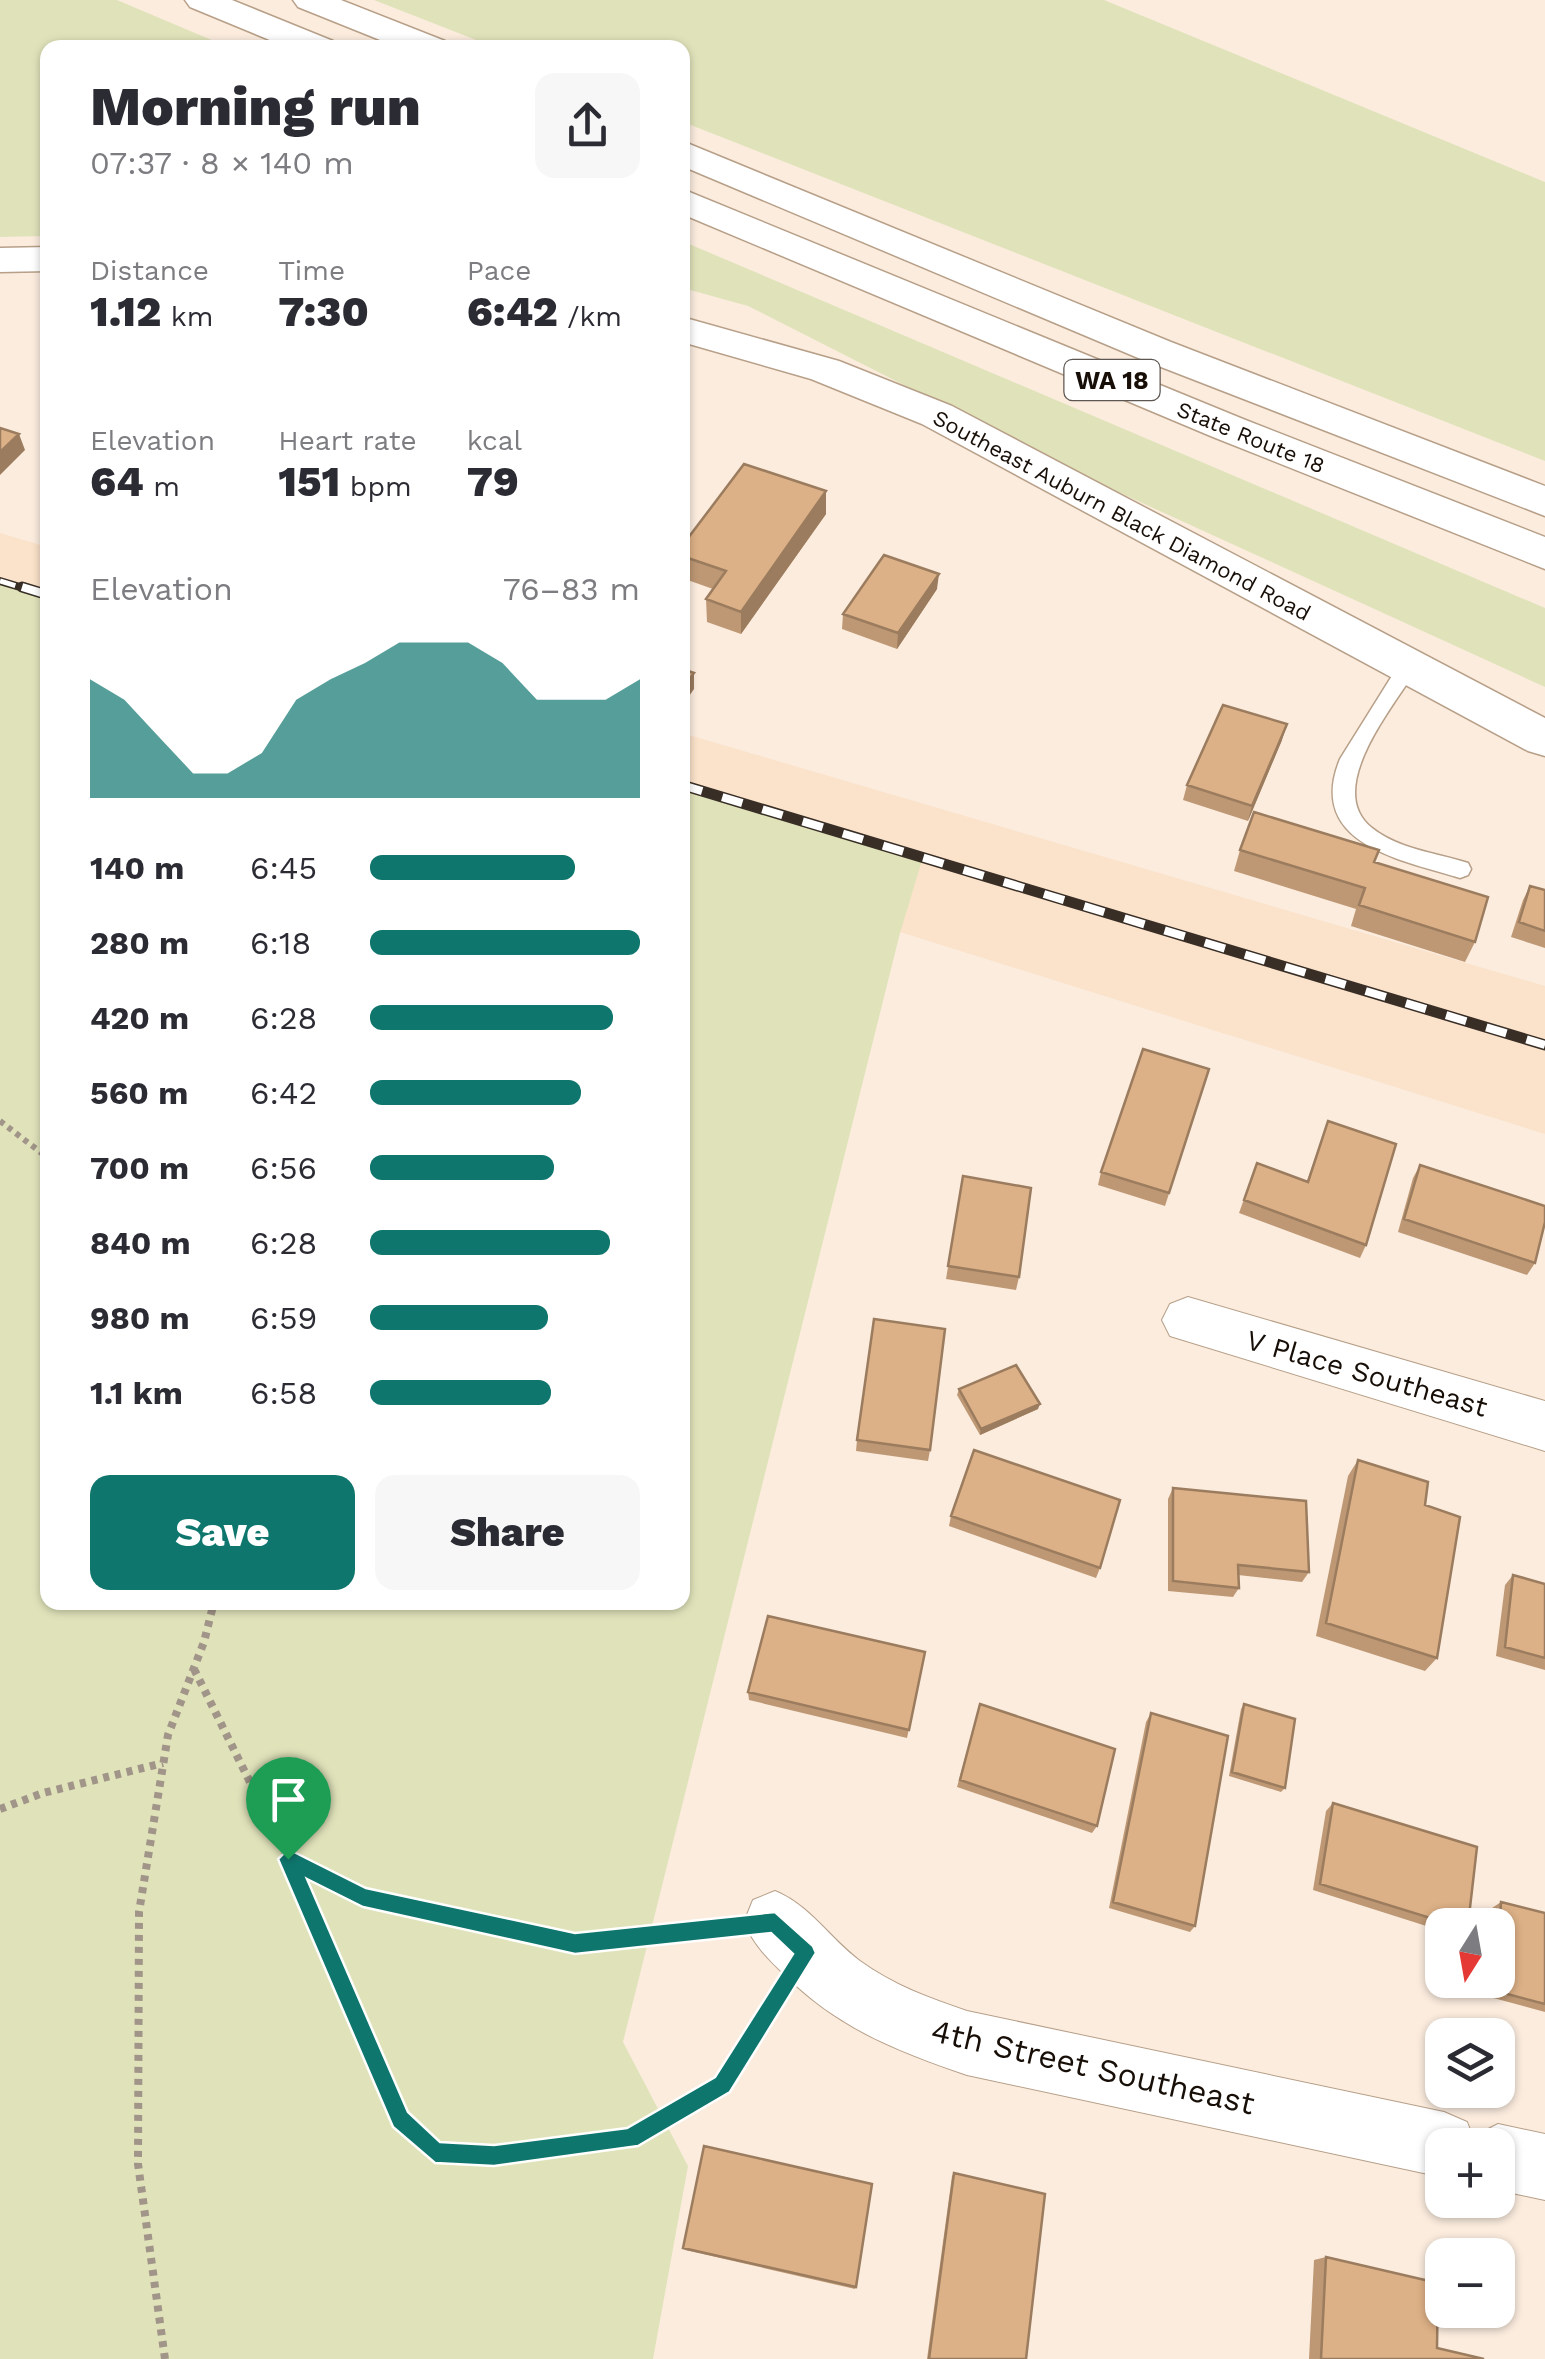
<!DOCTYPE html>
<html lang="en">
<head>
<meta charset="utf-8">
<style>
  :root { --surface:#fff; --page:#f7f7f7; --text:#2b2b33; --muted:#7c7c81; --accent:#0f766e }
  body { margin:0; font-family:"Work Sans",sans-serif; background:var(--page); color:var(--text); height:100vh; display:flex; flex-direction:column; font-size:38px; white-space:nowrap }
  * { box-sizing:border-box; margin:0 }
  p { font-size:32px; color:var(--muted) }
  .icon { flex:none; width:55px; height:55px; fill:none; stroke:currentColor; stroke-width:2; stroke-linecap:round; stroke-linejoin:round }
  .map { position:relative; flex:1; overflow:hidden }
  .panel { position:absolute; left:40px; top:40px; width:650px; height:1570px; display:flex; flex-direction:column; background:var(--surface); border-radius:20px; box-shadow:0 2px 8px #0004 }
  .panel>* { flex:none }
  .needle { width:65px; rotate:191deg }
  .buttons { position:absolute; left:1425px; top:1908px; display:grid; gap:20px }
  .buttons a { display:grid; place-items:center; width:90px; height:90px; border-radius:20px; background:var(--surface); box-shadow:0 2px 8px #0004; font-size:50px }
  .pin { position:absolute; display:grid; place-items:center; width:85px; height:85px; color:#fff; margin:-102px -42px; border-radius:50% 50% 50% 0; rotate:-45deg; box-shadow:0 0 10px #0007 }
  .pin .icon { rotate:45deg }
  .round { display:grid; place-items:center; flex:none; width:105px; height:105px; border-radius:20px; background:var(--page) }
  .headline { display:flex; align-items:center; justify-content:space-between; height:170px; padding:0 50px }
  h1 { font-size:55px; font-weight:800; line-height:75px }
  .metrics { display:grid; grid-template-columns:repeat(3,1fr); gap:15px; height:170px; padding:10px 50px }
  .metrics div { display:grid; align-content:center }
  .metrics b { font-size:42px; font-weight:800 }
  .metrics small { font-size:28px; font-weight:400 }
  .metrics p { font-size:28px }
  .chart { height:280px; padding:20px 50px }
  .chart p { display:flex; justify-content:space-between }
  .chart svg { width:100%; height:180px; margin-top:10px; fill:var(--accent); opacity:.7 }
  .cta { display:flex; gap:20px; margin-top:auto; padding:20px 50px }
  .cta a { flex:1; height:115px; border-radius:20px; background:var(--accent); color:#fff; font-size:40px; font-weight:800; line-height:115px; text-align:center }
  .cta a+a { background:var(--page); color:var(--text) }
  ul { padding:0 50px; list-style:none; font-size:32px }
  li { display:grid; grid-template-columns:160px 120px 1fr; align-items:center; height:75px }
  li i { height:25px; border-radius:12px; background:var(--accent) }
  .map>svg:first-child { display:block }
</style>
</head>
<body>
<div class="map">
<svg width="1545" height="2359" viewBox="0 0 1545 2359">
  <rect width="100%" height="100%" fill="#fbecde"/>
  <path fill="#fbe2ca" d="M0,533L47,547V663L0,648Z
    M682,733L1545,986V1134L683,864Z"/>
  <path fill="#e0e3ba" d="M0,0H117L228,47L48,48L47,236L0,237Z
    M374,0H1104L1545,182V461L683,122L682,48L494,47Z
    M682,241L1545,608V687L1081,475L748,306L683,288Z
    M0,581L48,595V1602H682L683,785L923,857L900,933L623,2042L688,2166L653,2359H0Z"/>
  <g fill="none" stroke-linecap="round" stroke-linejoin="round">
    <g stroke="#b79f88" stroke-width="3">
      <path id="service" d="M1407,661L1417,668C1396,704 1322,789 1372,828C1398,849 1437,853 1468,863L1471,869L1468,875L1460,878C1403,860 1305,845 1340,759L1400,663Z"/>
    </g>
    <g stroke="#b79f88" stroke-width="2">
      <path id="minor" d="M1188,1297L1545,1401V1451L1170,1336L1162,1320L1170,1304Z
        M775,1891C811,1906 829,1938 860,1961C893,1985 929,1998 967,2011L1444,2112L1467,2122L1473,2137L1498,2124L1545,2134V2200L1498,2190V2145H1442V2177L967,2075C899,2052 838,2028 786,1976C768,1959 754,1945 744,1922L753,1900Z"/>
    </g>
    <g stroke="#b79f88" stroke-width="3">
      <path id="secondary" d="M48,247V271L0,272V248Z
        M682,317L839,361L952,406L1545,718V756L1528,751L922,424L811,379L682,342Z"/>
    </g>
    <g stroke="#b79f88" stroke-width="3">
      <path id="motorway" d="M185,0H232L333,41L338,48H289L190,7Z
        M293,0H341L445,41L450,48H400L298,7Z
        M682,141L1171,342L1545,486V516L1143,360L682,166Z
        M682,189L1243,419L1545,537V569L1213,437L682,214Z"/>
    </g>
    <path stroke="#a19589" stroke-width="6" stroke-dasharray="5 5" stroke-linecap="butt" d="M0,1121L48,1158"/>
    <path stroke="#a19589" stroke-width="8" stroke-dasharray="6 6" stroke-linecap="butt" d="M194,1669L288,1859L401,2120L435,2152L494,2156L630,2139L722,2084L776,2000
      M0,1809L43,1793L163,1763
      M288,1859L363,1897L575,1943L724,1928
      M165,2359L138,2164L139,1912L168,1735L204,1642L214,1602"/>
    <use href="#service" fill="#fff" fill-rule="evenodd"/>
    <use href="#minor" fill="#fff" fill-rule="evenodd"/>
    <use href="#secondary" fill="#fff" fill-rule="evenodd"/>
    <use href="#motorway" fill="#fff" fill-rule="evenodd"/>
    <g stroke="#382e26" stroke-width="8">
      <path id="rail-far1" d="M0,581L30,590"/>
    </g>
    <g stroke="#382e26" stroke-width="11">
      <path id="rail" d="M22,587L48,595
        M682,785L1545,1045"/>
    </g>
    <use href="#rail-far1" stroke="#fff" stroke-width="5" stroke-dasharray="16" stroke-linecap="butt"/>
    <use href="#rail" stroke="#fff" stroke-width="8" stroke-dasharray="21" stroke-linecap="butt"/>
  </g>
  <path fill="#be9874" d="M826,491V514L741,634L707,622L706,599L713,589L682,578V546Z
    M937,589L897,649L842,629L843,614Z
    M1282,740L1248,821L1183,800L1187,785Z
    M1240,850L1374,862L1475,942L1465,962L1351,926L1356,909L1234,871Z
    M1530,886L1545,890V948L1511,937L1523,900Z
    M1209,1069L1165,1206L1098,1185L1101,1172Z
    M1328,1121L1366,1245L1360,1258L1239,1213L1257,1163L1307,1181Z
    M1420,1165L1535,1263L1527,1275L1398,1232L1413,1178Z
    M963,1176L1019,1277L1016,1290L946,1279Z
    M959,1389L1038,1409L980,1435L957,1395Z
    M857,1440L930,1450L928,1461L856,1451Z
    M1358,1460L1425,1505L1437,1658L1425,1671L1316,1636L1348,1476Z
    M1173,1488L1309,1572L1302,1582L1238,1575L1239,1588L1233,1597L1168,1591V1499Z
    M951,1516L1100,1568L1096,1578L949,1526Z
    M1513,1575L1545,1584V1670L1496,1656L1505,1585Z
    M925,1652L907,1738L749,1700L748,1692Z
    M980,1704L1097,1826L1092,1833L957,1787Z
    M1244,1704L1285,1788L1281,1792L1229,1776L1241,1709Z
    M1151,1713L1195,1926L1190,1932L1109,1908L1146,1722Z
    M1333,1803L1468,1925H1442V1931L1313,1890L1326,1811Z
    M1501,1902L1545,1913V2012L1486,1996L1487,1980H1498V1925H1491L1492,1908Z
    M954,2173L1026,2359H927L952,2176Z
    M683,2248L856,2287L855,2289L685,2250Z
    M1326,2257L1437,2348L1484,2359H1309L1314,2260Z"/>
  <path fill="#9b7c5e" d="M19,434L25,450L0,475V452Z
    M826,491V514L741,634V612Z
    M939,574L937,589L897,649L898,633Z
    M694,673V689L682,706V689Z
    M1287,724L1282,740L1248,821L1252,806Z
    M1040,1404L1038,1409L980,1435L981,1429Z"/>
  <path fill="#ddb187" stroke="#9b7c5e" stroke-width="2.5" d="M0,428L19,434L0,452Z
    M744,464L826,491L741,612L706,599L726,571L682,556V546Z
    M884,555L939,574L898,633L843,614Z
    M682,669L694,673L682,689Z
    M1223,705L1287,724L1252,806L1187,785Z
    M1254,812L1379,850L1374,862L1488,897L1475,942L1359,905L1365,888L1240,850Z
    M1530,886L1545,890V931L1519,922Z
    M1143,1049L1209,1069L1169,1193L1101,1172Z
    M1328,1121L1396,1144L1366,1245L1244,1200L1257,1163L1308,1182Z
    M1420,1165L1545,1206V1222L1535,1263L1404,1219Z
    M963,1176L1031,1188L1019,1277L948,1266Z
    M874,1319L945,1329L930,1450L857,1440Z
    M1016,1365L1040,1404L981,1429L959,1389Z
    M974,1450L1120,1500L1100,1568L951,1516Z
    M1358,1460L1428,1482L1425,1505L1460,1517L1437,1658L1326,1623Z
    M1173,1488L1306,1501L1309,1572L1238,1565L1239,1588L1173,1581Z
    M1513,1575L1545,1584V1658L1505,1647Z
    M768,1616L925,1652L909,1730L748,1692Z
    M980,1704L1115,1749L1097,1826L960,1780Z
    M1244,1704L1295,1719L1285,1788L1232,1772Z
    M1151,1713L1228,1736L1195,1926L1113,1902Z
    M1333,1803L1477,1847L1468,1925H1453L1320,1884Z
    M1501,1902L1545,1913V2004L1496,1991Z
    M704,2146L872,2184L856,2287L683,2248Z
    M954,2173L1045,2194L1026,2359H929Z
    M1326,2257L1438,2283L1437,2348L1484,2359H1321Z"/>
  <path fill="#0f766e" stroke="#fff" stroke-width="2.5" fill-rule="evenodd" d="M288,1849L366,1888L575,1933L775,1912L813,1946L816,1953L730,2092L638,2146L494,2166L435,2163L393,2127L278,1859ZM307,1879L363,1907L575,1954L771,1933L793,1954L715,2077L627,2128L494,2145L440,2142L408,2112Z"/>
  <g text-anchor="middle" stroke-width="9" stroke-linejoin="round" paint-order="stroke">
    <g font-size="22" fill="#170e07" stroke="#fff">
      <text transform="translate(1251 437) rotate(22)" y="8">State Route 18</text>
      <text transform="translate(1122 515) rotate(28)" y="8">Southeast Auburn Black Diamond Road</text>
    </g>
    <rect fill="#fff" stroke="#5d5651" stroke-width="2.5" x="1064.5" y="360" width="95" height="40" rx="8"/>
    <g font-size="25" font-weight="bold" fill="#170e07">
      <text x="1112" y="389">WA 18</text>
    </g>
    <g font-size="28" fill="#170e07" stroke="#fff">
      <text transform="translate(1367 1373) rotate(16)" y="10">V Place Southeast</text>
    </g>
    <g font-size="32" fill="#170e07" stroke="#fff">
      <text transform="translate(1093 2067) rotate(13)" y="11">4th Street Southeast</text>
    </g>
  </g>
</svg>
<div class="buttons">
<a><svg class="needle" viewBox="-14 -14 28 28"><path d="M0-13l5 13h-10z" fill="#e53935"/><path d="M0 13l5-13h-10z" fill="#7c7c81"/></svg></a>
<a><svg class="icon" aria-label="layers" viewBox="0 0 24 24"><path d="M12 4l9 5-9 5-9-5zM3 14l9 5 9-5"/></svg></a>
<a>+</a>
<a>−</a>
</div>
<div class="pin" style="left:288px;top:1859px;background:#1e9e55"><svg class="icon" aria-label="arrive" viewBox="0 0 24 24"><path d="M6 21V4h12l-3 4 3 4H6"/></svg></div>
<section class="panel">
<div class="headline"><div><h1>Morning run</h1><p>07:37 · 8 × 140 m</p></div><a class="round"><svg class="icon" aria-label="share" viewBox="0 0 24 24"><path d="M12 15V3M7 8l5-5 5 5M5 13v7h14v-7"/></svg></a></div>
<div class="metrics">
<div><p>Distance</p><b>1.12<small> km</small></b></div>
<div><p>Time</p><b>7:30</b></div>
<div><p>Pace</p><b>6:42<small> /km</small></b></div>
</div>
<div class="metrics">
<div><p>Elevation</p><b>64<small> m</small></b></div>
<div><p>Heart rate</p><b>151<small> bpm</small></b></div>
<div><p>kcal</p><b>79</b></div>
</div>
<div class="chart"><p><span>Elevation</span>76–83 m</p>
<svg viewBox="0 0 160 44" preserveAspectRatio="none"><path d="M0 44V15L10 20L20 29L30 38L40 38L50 33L60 20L70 15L80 11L90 6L100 6L110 6L120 11L130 20L140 20L150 20L160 15V44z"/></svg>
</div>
<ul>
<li><b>140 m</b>6:45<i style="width:76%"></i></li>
<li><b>280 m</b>6:18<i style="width:100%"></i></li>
<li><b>420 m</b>6:28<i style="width:90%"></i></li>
<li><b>560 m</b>6:42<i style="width:78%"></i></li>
<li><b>700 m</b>6:56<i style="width:68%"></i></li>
<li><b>840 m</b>6:28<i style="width:89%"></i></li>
<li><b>980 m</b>6:59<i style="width:66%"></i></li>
<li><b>1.1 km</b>6:58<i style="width:67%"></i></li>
</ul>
<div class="cta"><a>Save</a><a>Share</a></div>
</section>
</div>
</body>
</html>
